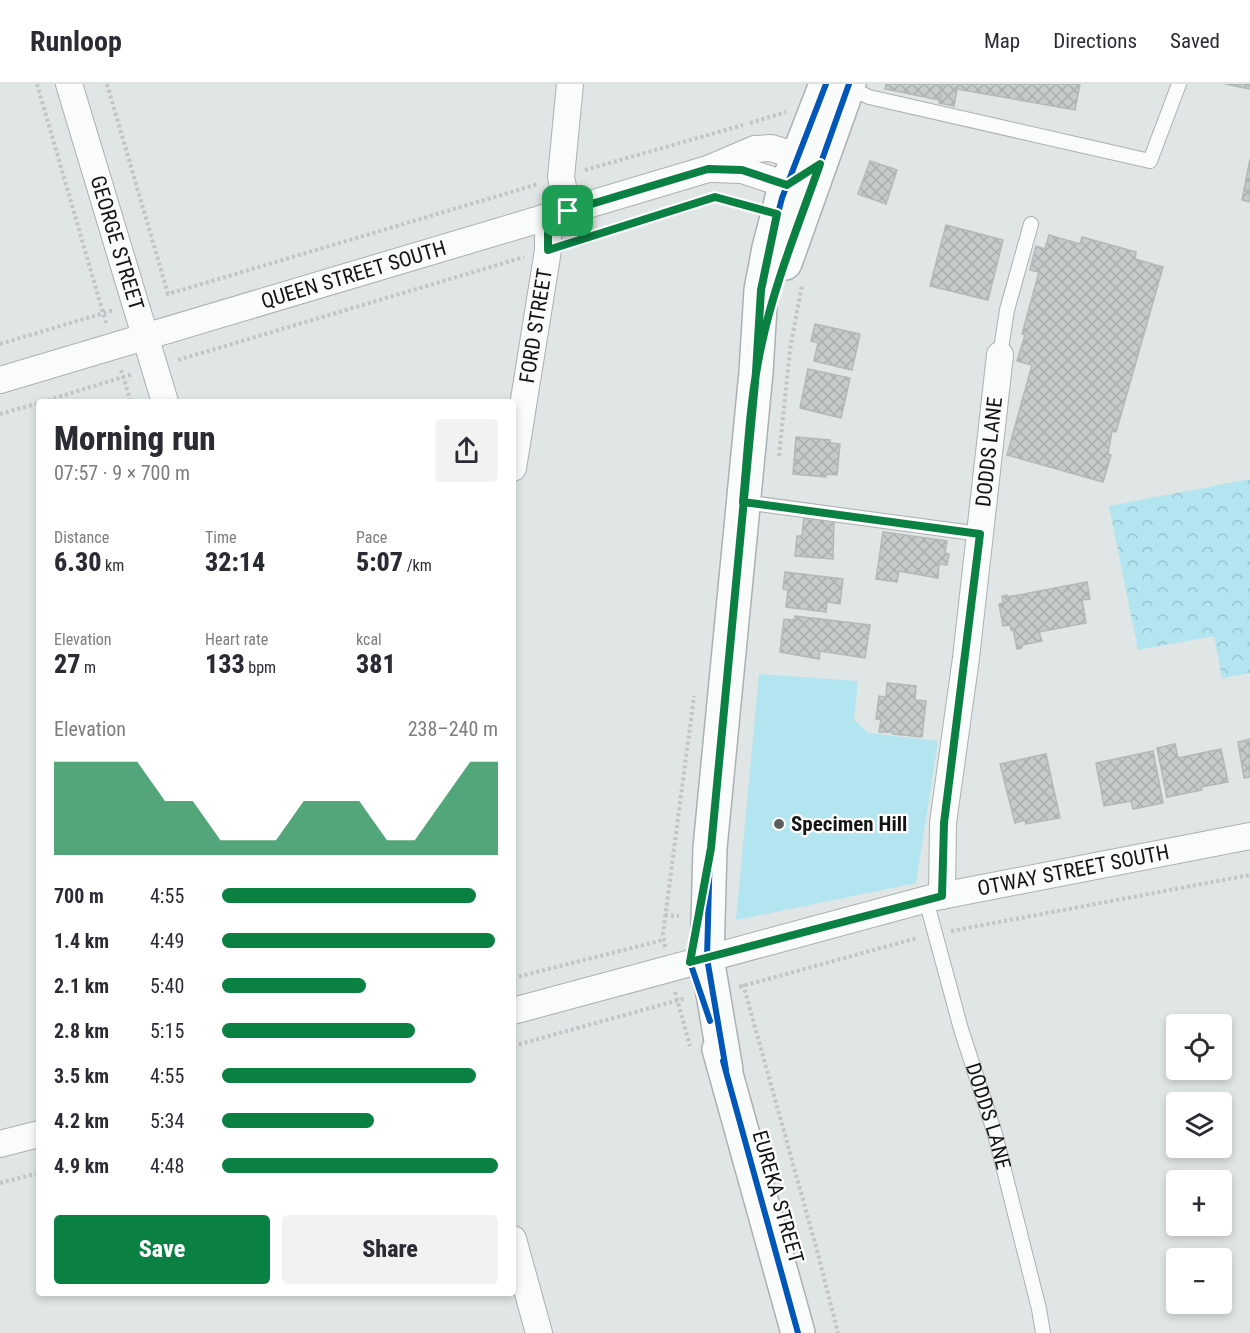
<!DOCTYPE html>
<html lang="en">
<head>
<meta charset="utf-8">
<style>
  :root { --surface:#fff; --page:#f2f2f3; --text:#2b2b33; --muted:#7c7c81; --line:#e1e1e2; --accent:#0b8043 }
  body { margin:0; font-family:"Roboto Condensed",sans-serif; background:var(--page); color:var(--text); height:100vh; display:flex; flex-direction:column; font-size:22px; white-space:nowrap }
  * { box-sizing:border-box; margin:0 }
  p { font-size:20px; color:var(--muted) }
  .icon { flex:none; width:33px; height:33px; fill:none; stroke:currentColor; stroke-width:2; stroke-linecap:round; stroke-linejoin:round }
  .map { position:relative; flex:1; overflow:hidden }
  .side { position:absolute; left:36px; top:315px; width:480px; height:897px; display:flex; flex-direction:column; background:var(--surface); border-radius:6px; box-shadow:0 3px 9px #0003 }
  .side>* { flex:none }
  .controls { position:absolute; left:1166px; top:930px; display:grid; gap:12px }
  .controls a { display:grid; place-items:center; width:66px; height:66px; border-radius:6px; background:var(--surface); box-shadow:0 3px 9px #0003; font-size:30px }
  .pin { position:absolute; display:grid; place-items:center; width:51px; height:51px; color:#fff; margin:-26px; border-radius:12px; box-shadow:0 3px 9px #0006 }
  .round { display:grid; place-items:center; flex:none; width:63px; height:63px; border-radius:6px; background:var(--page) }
  .overview { display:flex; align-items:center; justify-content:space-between; height:102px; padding:0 18px }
  h1 { font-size:33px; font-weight:800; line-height:45px }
  .metrics { display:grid; grid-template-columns:repeat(3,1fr); gap:9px; height:102px; padding:6px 18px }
  .metrics div { display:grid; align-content:center }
  .metrics b { font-size:26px; font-weight:800 }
  .metrics small { font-size:16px; font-weight:400 }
  .metrics p { font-size:16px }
  .chart { height:168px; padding:12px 18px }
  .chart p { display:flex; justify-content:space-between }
  .chart svg { width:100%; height:108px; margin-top:6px; fill:var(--accent); opacity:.7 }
  .button { display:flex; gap:12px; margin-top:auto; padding:12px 18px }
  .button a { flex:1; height:69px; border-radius:6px; background:var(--accent); color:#fff; font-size:24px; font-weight:800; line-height:69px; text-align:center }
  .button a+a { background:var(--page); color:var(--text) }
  ul { padding:0 18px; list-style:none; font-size:20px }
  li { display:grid; grid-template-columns:96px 72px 1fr; align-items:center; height:45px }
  li i { height:15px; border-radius:8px; background:var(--accent) }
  header { display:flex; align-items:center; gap:36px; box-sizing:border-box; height:84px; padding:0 30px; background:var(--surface); border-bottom:2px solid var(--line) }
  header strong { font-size:28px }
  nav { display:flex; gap:33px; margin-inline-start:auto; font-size:21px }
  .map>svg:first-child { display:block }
</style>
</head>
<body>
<header>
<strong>Runloop</strong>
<nav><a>Map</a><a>Directions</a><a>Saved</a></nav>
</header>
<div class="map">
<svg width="1250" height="1249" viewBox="0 0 1250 1249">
  <defs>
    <pattern id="park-crowns" width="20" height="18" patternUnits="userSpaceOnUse" patternTransform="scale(1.5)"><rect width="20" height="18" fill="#b3e5f0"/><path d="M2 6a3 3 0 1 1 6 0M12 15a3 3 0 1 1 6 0" fill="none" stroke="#99c4cd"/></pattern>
    <pattern id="building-cross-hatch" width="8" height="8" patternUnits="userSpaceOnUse" patternTransform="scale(1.5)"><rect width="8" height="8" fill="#c5caca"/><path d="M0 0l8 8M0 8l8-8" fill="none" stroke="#a8adad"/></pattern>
  </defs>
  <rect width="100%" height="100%" fill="#e0e5e6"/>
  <path fill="#b3e5f0" d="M759,590L858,597L854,636L868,649L938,657L916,799L736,836Z"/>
  <path fill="url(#park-crowns)" d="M1250,395V589L1222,594L1214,552L1138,566L1109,422Z"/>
  <path fill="url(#building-cross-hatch)" stroke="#b3b8b8" stroke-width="1.5" d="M886,0H942L940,16L885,5Z
    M942,0H1080L1075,26L957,5L954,22L939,19Z
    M1225,0H1250V5Z
    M1250,75V118L1242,116Z
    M870,77L897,86L886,120L858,110Z
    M946,141L1003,156L988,216L930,202Z
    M1049,151L1080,160L1082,153L1136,168L1135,175L1163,183L1116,348L1112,347L1108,370L1111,371L1103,398L1007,371L1032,281L1017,277L1025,251L1022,250L1039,188L1030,186L1036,162L1045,165Z
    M815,240L860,250L852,286L814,277L818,259L811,257Z
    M808,285L850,294L841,334L800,324Z
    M796,353L830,356V359L840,360L837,391L826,390V393L793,390Z
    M804,432L834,435L833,475L795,472L797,452H802Z
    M883,448L947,457L945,469L949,470L947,481L939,480L938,494L899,487L897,498L876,495Z
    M785,488L843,495L840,520L827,518L826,528L786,523L788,506L783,505Z
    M1087,498L1090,515L1082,516L1086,539L1039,548L1042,557L1022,561V564L1017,565L1013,545L1011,546L1010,541L1003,542L999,520L1003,519L1002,512L1007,511L1008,513Z
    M795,532L870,541L865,574L820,567L819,575L780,568L784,535L794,536Z
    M887,599L916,602L915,616L926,617L922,653L893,650V648H879L881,635H876L879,612L886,613Z
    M1250,655V693L1244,694L1238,658Z
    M1175,660L1178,674L1221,665L1228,698L1201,703L1202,706L1167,713L1157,664Z
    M1153,667L1163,719L1133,725L1131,717L1104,722L1096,679Z
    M1046,670L1060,734L1026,740L1025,736L1015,739L1000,680Z"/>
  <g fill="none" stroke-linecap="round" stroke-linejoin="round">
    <g stroke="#acb0b1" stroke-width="16">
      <g id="lane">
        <path d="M848,3L869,13L1150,77L1179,0"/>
        <path d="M1000,271L1007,226L1031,140"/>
        <path d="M744,418L980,450"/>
        <path id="s1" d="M926,816L961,945L995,1050L1039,1225L1043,1249"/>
      </g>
    </g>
    <g stroke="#acb0b1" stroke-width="28">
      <g id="street">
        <path id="s2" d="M69,0L165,318"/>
        <path d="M711,85L742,86L787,101"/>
        <path d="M568,127L561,93L570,0"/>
        <path id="s3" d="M0,296L708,85L755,65L771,64L797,72"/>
        <path id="s4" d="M513,384L548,166V133"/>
        <path id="s5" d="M942,812L943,739L966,574L1000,271"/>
        <path id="s6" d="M513,927L931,814L1250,752"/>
        <path d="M0,1060L39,1050"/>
        <path d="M513,1155L539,1249"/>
      </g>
    </g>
    <g stroke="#acb0b1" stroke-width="36">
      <path id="secondary" d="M785,179L849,0
        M719,965L798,1249
        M726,986L707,874L710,764L756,288L761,206L769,164L782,114L826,0"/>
    </g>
    <path stroke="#c3c4c5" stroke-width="4" stroke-dasharray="3 3" stroke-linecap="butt" d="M37,0L106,239
      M107,0L168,210L538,100
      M750,39L786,28
      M585,86L743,41
      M572,159L715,113L751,122
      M0,260L114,226
      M178,276L524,173
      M121,286L131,318
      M42,318L133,290
      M0,330L39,319
      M779,372L790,266L802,201
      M665,831L679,832
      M951,847L1250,791
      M665,863L663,850L694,612
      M513,894L663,856
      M743,900L818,1170L838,1249
      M739,903L917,854
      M675,908L690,962
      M513,962L686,914
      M0,1099L39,1089"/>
    <use href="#lane" stroke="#fafbfb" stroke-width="14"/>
    <use href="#street" stroke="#fafbfb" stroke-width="26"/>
    <use href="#secondary" stroke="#fafbfb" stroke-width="33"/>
    <g stroke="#fff" stroke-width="10">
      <path id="cycleway" d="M764,250L788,171L849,0
        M701,819L690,878L710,937
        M723,977L798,1249
        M726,986L707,874L710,764L756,288L761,206L769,164L782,114L826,0"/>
    </g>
    <use href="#cycleway" stroke="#0057b8" stroke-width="6"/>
  </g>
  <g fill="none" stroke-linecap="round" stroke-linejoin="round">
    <g stroke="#fff" stroke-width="12">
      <path id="route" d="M568,127L548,133V166L715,113L777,130L761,206L756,288L711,764L690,878L942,812L944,739L980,450L743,418C748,367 750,313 761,263C774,200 799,140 820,80L787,101L742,86L708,85L568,127"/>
    </g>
    <use href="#route" stroke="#0b8043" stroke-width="8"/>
  </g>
  <circle fill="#5a5e5f" stroke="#fff" stroke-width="2" cx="779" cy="740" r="6"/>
  <g text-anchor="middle" stroke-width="4.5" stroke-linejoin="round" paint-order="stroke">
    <g font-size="21" fill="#121516" stroke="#fff">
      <text dy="7" stroke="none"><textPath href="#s2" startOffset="166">GEORGE STREET</textPath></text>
      <text dy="7" stroke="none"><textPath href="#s3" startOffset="369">QUEEN STREET SOUTH</textPath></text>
      <text dy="7" stroke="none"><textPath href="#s4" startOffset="144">FORD STREET</textPath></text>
      <text dy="7" stroke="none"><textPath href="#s5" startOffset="447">DODDS LANE</textPath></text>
      <text dy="7" stroke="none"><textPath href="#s6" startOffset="578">OTWAY STREET SOUTH</textPath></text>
      <text dy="7" stroke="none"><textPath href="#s1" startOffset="225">DODDS LANE</textPath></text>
      <text transform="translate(778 1113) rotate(74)" y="7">EUREKA STREET</text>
    </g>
    <g font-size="21" font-weight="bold" fill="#121516" stroke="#fff" text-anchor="start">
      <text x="791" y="747">Specimen Hill</text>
    </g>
  </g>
</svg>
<div class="controls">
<a><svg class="icon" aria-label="locate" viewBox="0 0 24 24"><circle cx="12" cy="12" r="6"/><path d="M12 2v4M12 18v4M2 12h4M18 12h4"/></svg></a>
<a><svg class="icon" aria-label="layers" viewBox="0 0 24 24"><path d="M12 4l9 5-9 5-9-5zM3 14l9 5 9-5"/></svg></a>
<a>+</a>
<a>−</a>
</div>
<div class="pin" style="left:568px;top:127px;background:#1e9e55"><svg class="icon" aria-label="arrive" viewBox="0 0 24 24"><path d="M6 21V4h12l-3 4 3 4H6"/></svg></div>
<section class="side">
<div class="overview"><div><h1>Morning run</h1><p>07:57 · 9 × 700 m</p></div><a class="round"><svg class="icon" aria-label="share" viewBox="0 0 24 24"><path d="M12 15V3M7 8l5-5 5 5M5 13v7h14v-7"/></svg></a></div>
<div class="metrics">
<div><p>Distance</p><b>6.30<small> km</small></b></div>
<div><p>Time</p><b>32:14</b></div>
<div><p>Pace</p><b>5:07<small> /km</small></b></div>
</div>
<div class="metrics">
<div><p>Elevation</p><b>27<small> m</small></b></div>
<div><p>Heart rate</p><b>133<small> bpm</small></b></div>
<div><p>kcal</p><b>381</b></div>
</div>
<div class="chart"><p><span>Elevation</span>238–240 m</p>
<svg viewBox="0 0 160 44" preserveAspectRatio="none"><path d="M0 44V6L10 6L20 6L30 6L40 22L50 22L60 38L70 38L80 38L90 22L100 22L110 22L120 38L130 38L140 22L150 6L160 6V44z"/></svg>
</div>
<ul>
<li><b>700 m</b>4:55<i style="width:92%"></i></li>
<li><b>1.4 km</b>4:49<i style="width:99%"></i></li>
<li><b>2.1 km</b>5:40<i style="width:52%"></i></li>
<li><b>2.8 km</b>5:15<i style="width:70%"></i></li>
<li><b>3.5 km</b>4:55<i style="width:92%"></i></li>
<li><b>4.2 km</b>5:34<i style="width:55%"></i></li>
<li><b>4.9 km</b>4:48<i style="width:100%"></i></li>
</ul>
<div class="button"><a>Save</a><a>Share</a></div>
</section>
</div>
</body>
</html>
